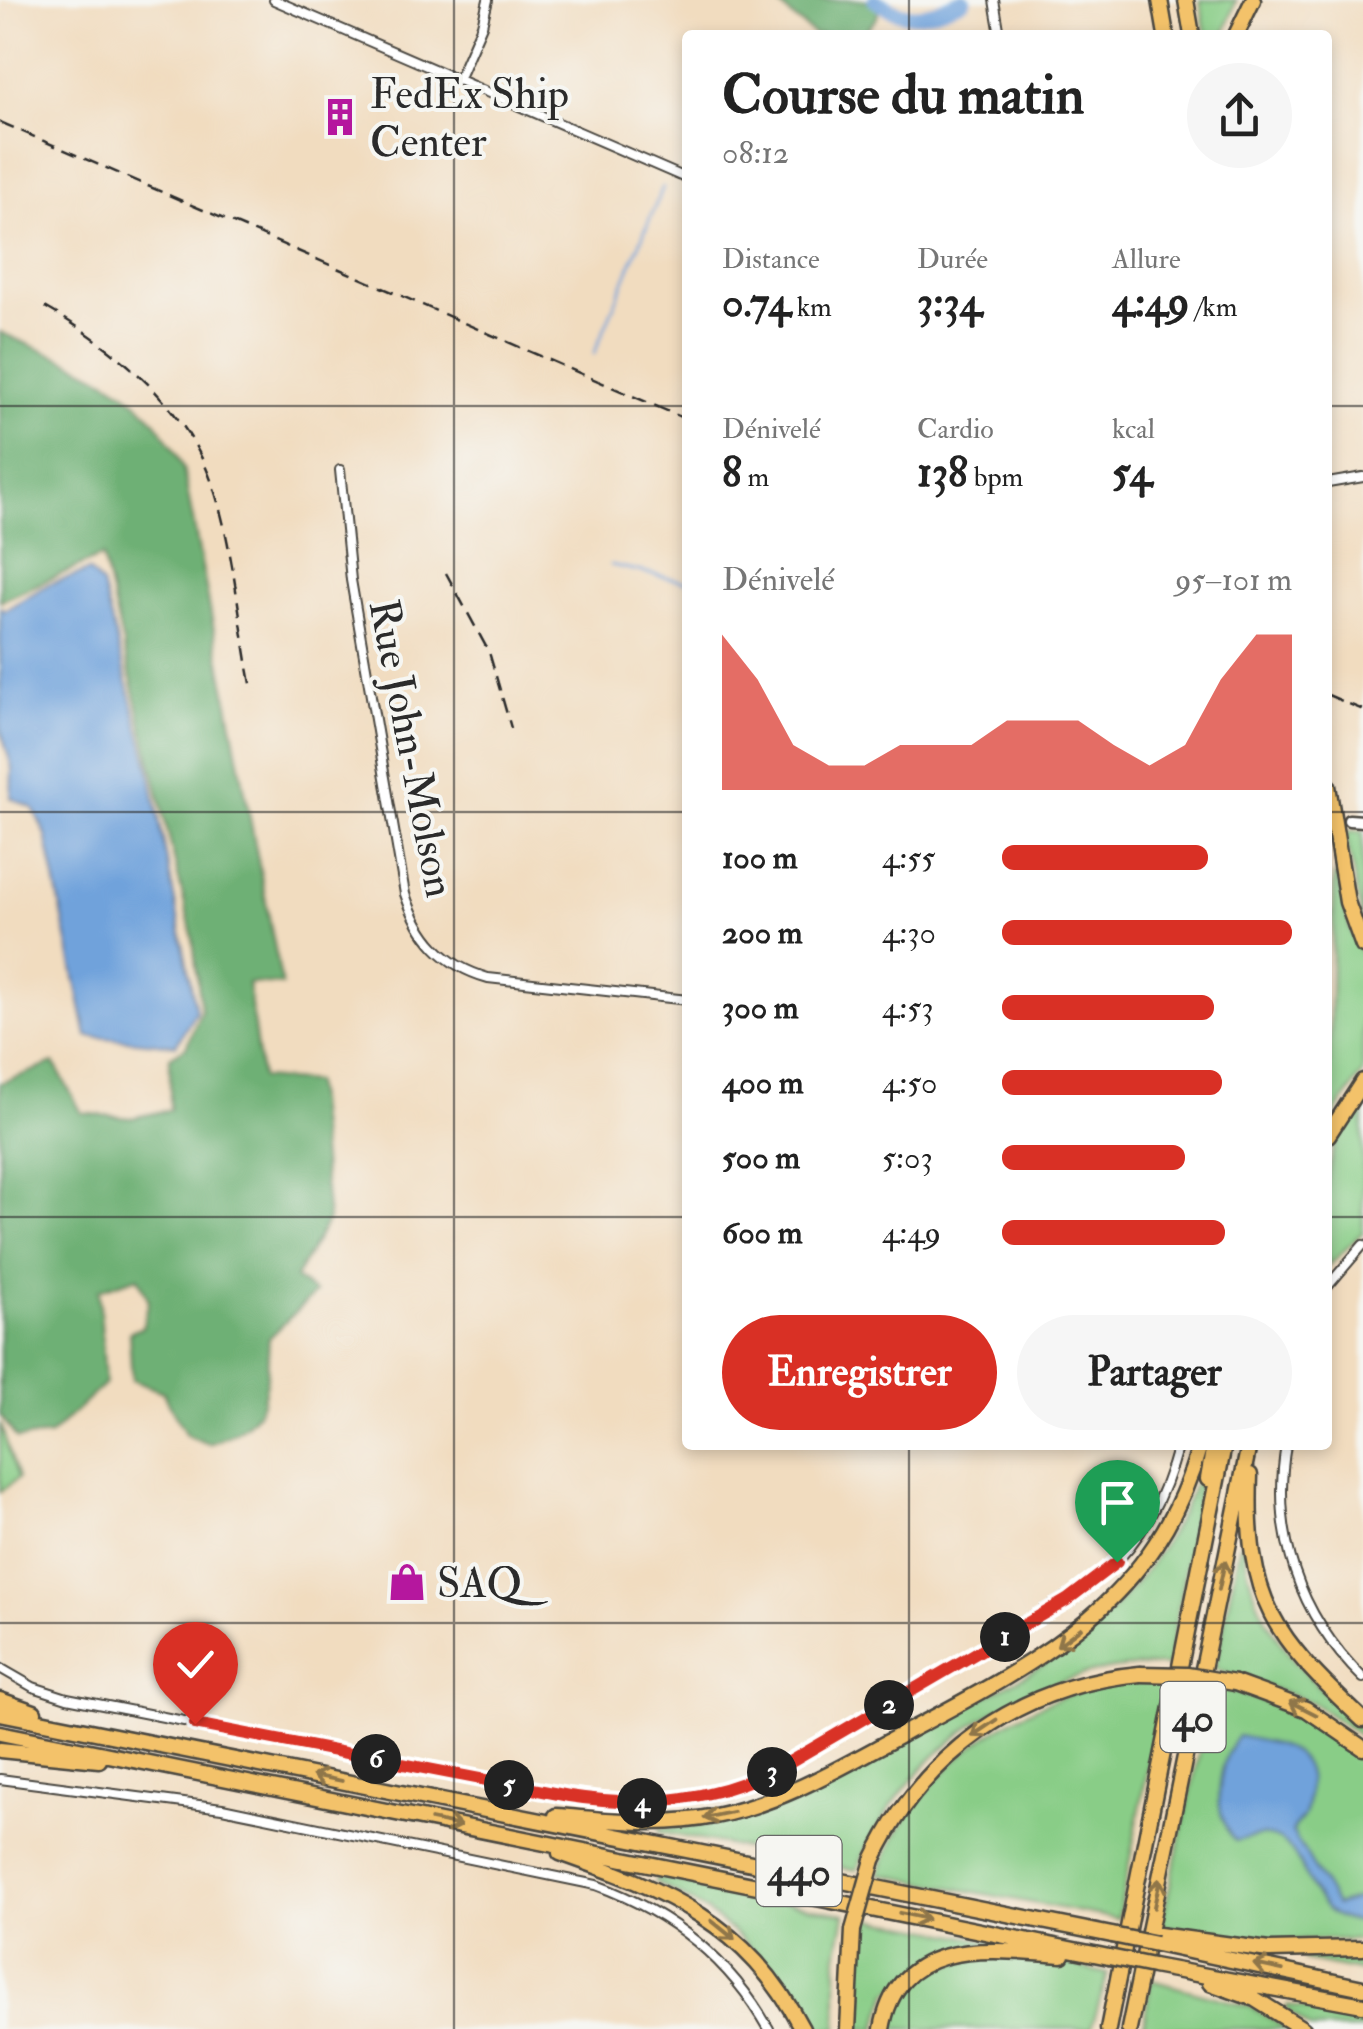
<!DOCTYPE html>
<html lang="fr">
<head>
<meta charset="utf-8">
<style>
  :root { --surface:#fff; --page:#f6f6f6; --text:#222; --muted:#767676; --accent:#d93025 }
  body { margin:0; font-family:"IM FELL Double Pica",serif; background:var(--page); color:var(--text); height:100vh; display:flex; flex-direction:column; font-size:38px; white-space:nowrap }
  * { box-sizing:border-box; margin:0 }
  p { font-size:32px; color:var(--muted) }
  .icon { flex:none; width:55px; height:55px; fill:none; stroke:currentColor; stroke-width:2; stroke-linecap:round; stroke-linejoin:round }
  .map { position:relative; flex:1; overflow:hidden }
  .panel { position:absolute; left:682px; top:30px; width:650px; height:1420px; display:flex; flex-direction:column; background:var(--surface); border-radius:10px; box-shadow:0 5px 15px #0003 }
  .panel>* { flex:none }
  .pin { position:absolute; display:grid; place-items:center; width:85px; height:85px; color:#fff; margin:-102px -42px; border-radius:50% 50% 50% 0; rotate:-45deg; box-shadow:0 0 10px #0007 }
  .pin .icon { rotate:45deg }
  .km { position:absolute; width:50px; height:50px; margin:-25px; border-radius:50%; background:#222; color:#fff; font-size:28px; line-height:50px; text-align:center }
  .round { display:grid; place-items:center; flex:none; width:105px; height:105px; border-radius:52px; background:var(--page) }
  .summary { display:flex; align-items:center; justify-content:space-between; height:170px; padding:0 40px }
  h1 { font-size:55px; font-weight:800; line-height:75px }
  .metrics { display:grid; grid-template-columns:repeat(3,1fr); gap:15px; height:170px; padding:10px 40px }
  .metrics div { display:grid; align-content:center }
  .metrics b { font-size:42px; font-weight:800 }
  .metrics small { font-size:28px; font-weight:400 }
  .metrics p { font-size:28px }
  .chart { height:280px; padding:20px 40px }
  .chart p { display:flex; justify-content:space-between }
  .chart svg { width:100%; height:180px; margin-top:10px; fill:var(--accent); opacity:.7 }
  .action { display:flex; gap:20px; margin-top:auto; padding:20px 40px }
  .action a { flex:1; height:115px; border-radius:60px; background:var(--accent); color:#fff; font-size:40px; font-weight:800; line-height:115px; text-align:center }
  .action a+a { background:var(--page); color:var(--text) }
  ul { padding:0 40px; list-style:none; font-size:32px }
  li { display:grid; grid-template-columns:160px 120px 1fr; align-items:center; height:75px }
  li i { height:25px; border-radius:12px; background:var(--accent) }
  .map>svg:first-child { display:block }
</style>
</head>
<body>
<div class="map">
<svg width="1363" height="2029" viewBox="0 0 1363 2029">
  <rect width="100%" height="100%" fill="#f6f6f2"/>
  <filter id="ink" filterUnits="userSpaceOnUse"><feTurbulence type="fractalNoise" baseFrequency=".01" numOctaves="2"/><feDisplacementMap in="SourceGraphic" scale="20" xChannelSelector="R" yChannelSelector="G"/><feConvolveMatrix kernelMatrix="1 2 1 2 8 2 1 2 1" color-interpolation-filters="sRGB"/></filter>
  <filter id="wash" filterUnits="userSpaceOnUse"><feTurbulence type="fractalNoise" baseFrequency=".0048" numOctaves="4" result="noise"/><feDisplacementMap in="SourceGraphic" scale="40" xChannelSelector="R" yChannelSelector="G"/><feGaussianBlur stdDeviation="2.25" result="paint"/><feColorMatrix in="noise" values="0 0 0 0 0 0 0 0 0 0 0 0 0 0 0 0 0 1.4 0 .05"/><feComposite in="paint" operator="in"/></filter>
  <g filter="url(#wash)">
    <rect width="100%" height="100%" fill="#f1dcbf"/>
    <path fill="#89cd87" stroke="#5a7c59" stroke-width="2.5" d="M1200,0H1236L1224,35H1206Z
      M1350,831H1363V927L1346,835Z
      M1338,875L1350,929L1363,957V1072L1328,1124L1334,876Z
      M1363,1097V1232L1328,1267C1327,1209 1318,1142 1363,1097Z
      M0,1423L18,1478L0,1492Z
      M1204,1459L1168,1666C1033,1662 907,1745 857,1870L659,1832V1828C700,1827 741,1820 779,1805C828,1785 874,1755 921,1730C979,1698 1049,1669 1098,1624C1147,1577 1182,1523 1204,1459Z
      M1240,1544L1244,1545C1251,1628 1306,1675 1363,1730V1738L1311,1702L1215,1669Z
      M1165,1682L1118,1919L879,1874C917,1762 1046,1673 1165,1682Z
      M1220,1688C1272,1701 1323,1724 1363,1761V1939L1258,1941L1161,1926L1211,1700L1215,1701Z
      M656,1877L845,1914L837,1956V2029H811C773,1962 725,1915 655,1882Z
      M868,1918L1000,1943V1945L967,1946L889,1992L876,2029H858L856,1981L863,1922Z
      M1363,1954V1972L1304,1960L1305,1956Z
      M1003,1957L1066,1964L1108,1974L1091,2029H889C901,1972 951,1958 1003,1957Z
      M1151,1980L1251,2007L1288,2029H1143Z
      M1288,2005L1363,2021V2029H1311L1286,2009Z"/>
    <path fill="#6eb074" stroke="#4c6e50" stroke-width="2.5" d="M773,0H880L877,18L862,35H814Z
      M0,332C80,369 146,381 183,468L282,985L248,983L261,1078L314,1082L328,1220L295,1278L315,1293L269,1338C265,1399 272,1420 209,1444L186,1435L163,1392L132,1380L129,1333L142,1327L149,1301L138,1277L99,1290L105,1384L50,1435L17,1439L0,1415V1083L54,1063L82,1113L131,1118L170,1110V1057L186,1047L201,1010L193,939L102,556L0,601Z"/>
    <path fill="#6fa2db" stroke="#4d6683" stroke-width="2.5" d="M89,571L102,585L149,767L196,1011L176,1045L87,1036L46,835L33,808L11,798L12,768L0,727V607L5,610L49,584Z
      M1238,1736C1290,1747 1320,1749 1305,1813C1303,1823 1296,1821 1292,1831L1336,1905L1363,1897V1921C1301,1926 1313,1841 1267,1836C1257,1834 1245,1839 1235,1841C1211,1816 1217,1762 1238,1736Z"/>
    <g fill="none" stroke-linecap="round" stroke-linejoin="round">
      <path stroke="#6fa2db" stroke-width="2.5" d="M594,354L663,187
        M611,565L688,582"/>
      <path stroke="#6fa2db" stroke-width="15" d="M875,0C910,25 927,14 964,0"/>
    </g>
  </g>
  <g filter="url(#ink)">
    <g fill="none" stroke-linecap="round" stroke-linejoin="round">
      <g stroke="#494641" stroke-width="12">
        <path id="minor" d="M274,0L688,179
          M994,0L1000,35
          M458,80L482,25L488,0
          M340,470L351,580L405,894C420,938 443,965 488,978L688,1000
          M1328,483L1363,477
          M1328,1286L1363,1245
          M1286,1445C1271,1534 1299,1615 1363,1678
          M0,1668L33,1687L67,1698L569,1797C647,1808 715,1801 786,1764L1103,1575C1143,1539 1164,1497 1178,1445
          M0,1779L222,1808L596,1885C670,1912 730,1960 769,2029"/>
      </g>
      <g stroke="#494641" stroke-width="15">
        <path id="tertiary" d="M1349,820L1363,821"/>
      </g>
      <g stroke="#494641" stroke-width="19">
        <path id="motorway" d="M1160,0L1166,35
          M1186,0L1192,35
          M1236,35L1253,0
          M1328,786L1347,902L1363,946
          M1328,1135L1363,1081
          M1250,1475C1245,1601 1274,1637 1363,1720
          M1208,1479L1214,1445
          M1235,1683L1306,1709L1363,1748
          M0,1700L34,1712
          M0,1713L1112,1935
          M0,1733L1109,1957
          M0,1750L99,1760
          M556,1816C610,1820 661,1827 715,1816C782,1803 841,1767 901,1735C1036,1663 1156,1603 1200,1445
          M560,1853C668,1891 747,1923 802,2029
          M873,1860C924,1752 1021,1685 1140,1674
          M1158,1935L1269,1950L1363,1948
          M1156,1944L1363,1988
          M1153,1966L1363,2005
          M1210,1983L1255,1999L1303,2029
          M848,2029L853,1930
          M882,2029C898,1935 992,1950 1062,1955
          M1108,2029L1224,1445
          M1129,2029L1249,1445"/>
      </g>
      <use href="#minor" stroke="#fff" stroke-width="8"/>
      <use href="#tertiary" stroke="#fff" stroke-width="10"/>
      <use href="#motorway" stroke="#f3c26a" stroke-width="14"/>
      <path stroke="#2b2b2b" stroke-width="2.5" stroke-dasharray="15 8" stroke-linecap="butt" d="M0,122L688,420
        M45,307C115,347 187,406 213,486C234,550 239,623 252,689
        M446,573L489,652L511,728
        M1328,695L1363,710"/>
      <g stroke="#494641" stroke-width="19" stroke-linecap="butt">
        <path id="motorway-bridge" d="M1140,1674L1187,1675L1235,1683
          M853,1930L873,1860
          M1112,1935L1156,1944
          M1109,1957L1153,1966"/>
      </g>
      <use href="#motorway-bridge" stroke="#f3c26a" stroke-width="14"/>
    </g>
    <defs><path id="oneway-shaft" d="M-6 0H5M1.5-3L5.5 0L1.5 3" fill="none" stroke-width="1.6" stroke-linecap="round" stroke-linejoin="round" transform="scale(2.5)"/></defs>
    <g stroke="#8f764a">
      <use href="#oneway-shaft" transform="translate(1222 1575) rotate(-78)"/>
      <use href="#oneway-shaft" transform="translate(1069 1637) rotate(143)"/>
      <use href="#oneway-shaft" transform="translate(1303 1708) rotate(-153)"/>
      <use href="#oneway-shaft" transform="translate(984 1728) rotate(146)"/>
      <use href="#oneway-shaft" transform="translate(327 1778) rotate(-169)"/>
      <use href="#oneway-shaft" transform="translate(718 1815) rotate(168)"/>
      <use href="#oneway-shaft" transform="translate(446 1823) rotate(11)"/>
      <use href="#oneway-shaft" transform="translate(1157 1893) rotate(-78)"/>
      <use href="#oneway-shaft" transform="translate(914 1916) rotate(12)"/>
      <use href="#oneway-shaft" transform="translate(723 1930) rotate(39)"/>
      <use href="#oneway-shaft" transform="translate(1268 1967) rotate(-168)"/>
    </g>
  </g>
  <g fill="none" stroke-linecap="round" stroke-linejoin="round" filter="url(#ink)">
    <g stroke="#fff" stroke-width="20">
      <path id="route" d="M195,1724L569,1796C647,1808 716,1801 786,1764L1067,1600L1117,1562"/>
    </g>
    <use href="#route" stroke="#d93025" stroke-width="12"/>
  </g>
  <path fill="none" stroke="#2b2b2b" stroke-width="2.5" stroke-opacity="0.55" d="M454,0V2029M909,0V35M0,406H688M1328,406H1363M0,812H688M1328,812H1363M0,1217H688M1328,1217H1363M909,1445V2029M0,1623H1363"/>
  <defs>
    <g id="building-bare" transform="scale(3)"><path d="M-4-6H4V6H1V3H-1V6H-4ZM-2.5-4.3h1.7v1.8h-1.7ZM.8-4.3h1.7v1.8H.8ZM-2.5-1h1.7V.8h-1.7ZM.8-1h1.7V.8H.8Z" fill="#b5179e" stroke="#f6f6f2" stroke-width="2.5" paint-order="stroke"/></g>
    <g id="shop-bare" transform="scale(3)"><path d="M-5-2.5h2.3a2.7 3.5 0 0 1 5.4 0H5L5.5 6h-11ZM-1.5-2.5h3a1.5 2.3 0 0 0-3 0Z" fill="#b5179e" stroke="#f6f6f2" stroke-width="2.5" paint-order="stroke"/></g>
  </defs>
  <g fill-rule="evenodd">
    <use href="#building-bare" x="340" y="117"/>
    <use href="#shop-bare" x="407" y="1582"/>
  </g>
  <g text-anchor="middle" stroke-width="8" stroke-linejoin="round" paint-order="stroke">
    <g fill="#f6f6f2" stroke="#686867" stroke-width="2.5">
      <rect x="1160.5" y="1682" width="65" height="70" rx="8"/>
      <rect x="756.5" y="1836" width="85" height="70" rx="8"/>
    </g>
    <g font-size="40" font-weight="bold" fill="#2b2b2b">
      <text x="1193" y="1731">40</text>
      <text x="799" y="1885">440</text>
    </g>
    <g font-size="42" fill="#2b2b2b" stroke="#f6f6f2" text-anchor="start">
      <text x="370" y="108">FedEx Ship<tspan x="370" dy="48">Center</tspan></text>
      <text x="437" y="1597">SAQ</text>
    </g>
    <g font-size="42" fill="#2b2b2b" stroke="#f6f6f2">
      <text transform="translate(413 748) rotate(79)" y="15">Rue John-Molson</text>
    </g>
  </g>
</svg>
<div class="pin" style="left:1117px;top:1562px;background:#1e9e55"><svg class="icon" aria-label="arrive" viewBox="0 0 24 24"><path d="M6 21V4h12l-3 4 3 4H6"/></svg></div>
<div class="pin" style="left:195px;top:1724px;background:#d93025"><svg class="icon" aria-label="check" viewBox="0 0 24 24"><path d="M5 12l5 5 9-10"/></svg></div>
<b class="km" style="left:1005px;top:1637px">1</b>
<b class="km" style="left:889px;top:1705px">2</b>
<b class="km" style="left:772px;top:1772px">3</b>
<b class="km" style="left:642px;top:1803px">4</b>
<b class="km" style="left:509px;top:1785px">5</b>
<b class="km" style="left:376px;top:1759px">6</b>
<section class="panel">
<div class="summary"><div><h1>Course du matin</h1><p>08:12</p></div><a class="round"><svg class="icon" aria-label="share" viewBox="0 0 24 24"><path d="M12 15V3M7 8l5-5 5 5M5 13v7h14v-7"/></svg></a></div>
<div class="metrics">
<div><p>Distance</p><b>0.74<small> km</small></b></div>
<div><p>Durée</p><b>3:34</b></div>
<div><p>Allure</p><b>4:49<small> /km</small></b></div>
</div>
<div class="metrics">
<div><p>Dénivelé</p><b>8<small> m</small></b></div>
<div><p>Cardio</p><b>138<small> bpm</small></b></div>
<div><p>kcal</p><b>54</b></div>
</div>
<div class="chart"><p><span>Dénivelé</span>95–101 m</p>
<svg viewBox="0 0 160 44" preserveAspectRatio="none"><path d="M0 44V6L10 17L20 33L30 38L40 38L50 33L60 33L70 33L80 27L90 27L100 27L110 33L120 38L130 33L140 17L150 6L160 6V44z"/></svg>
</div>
<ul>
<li><b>100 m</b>4:55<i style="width:71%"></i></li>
<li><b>200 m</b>4:30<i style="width:100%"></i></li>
<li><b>300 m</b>4:53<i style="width:73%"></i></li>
<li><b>400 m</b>4:50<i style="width:76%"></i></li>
<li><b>500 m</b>5:03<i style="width:63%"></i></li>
<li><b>600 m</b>4:49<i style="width:77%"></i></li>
</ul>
<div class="action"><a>Enregistrer</a><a>Partager</a></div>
</section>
</div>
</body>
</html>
